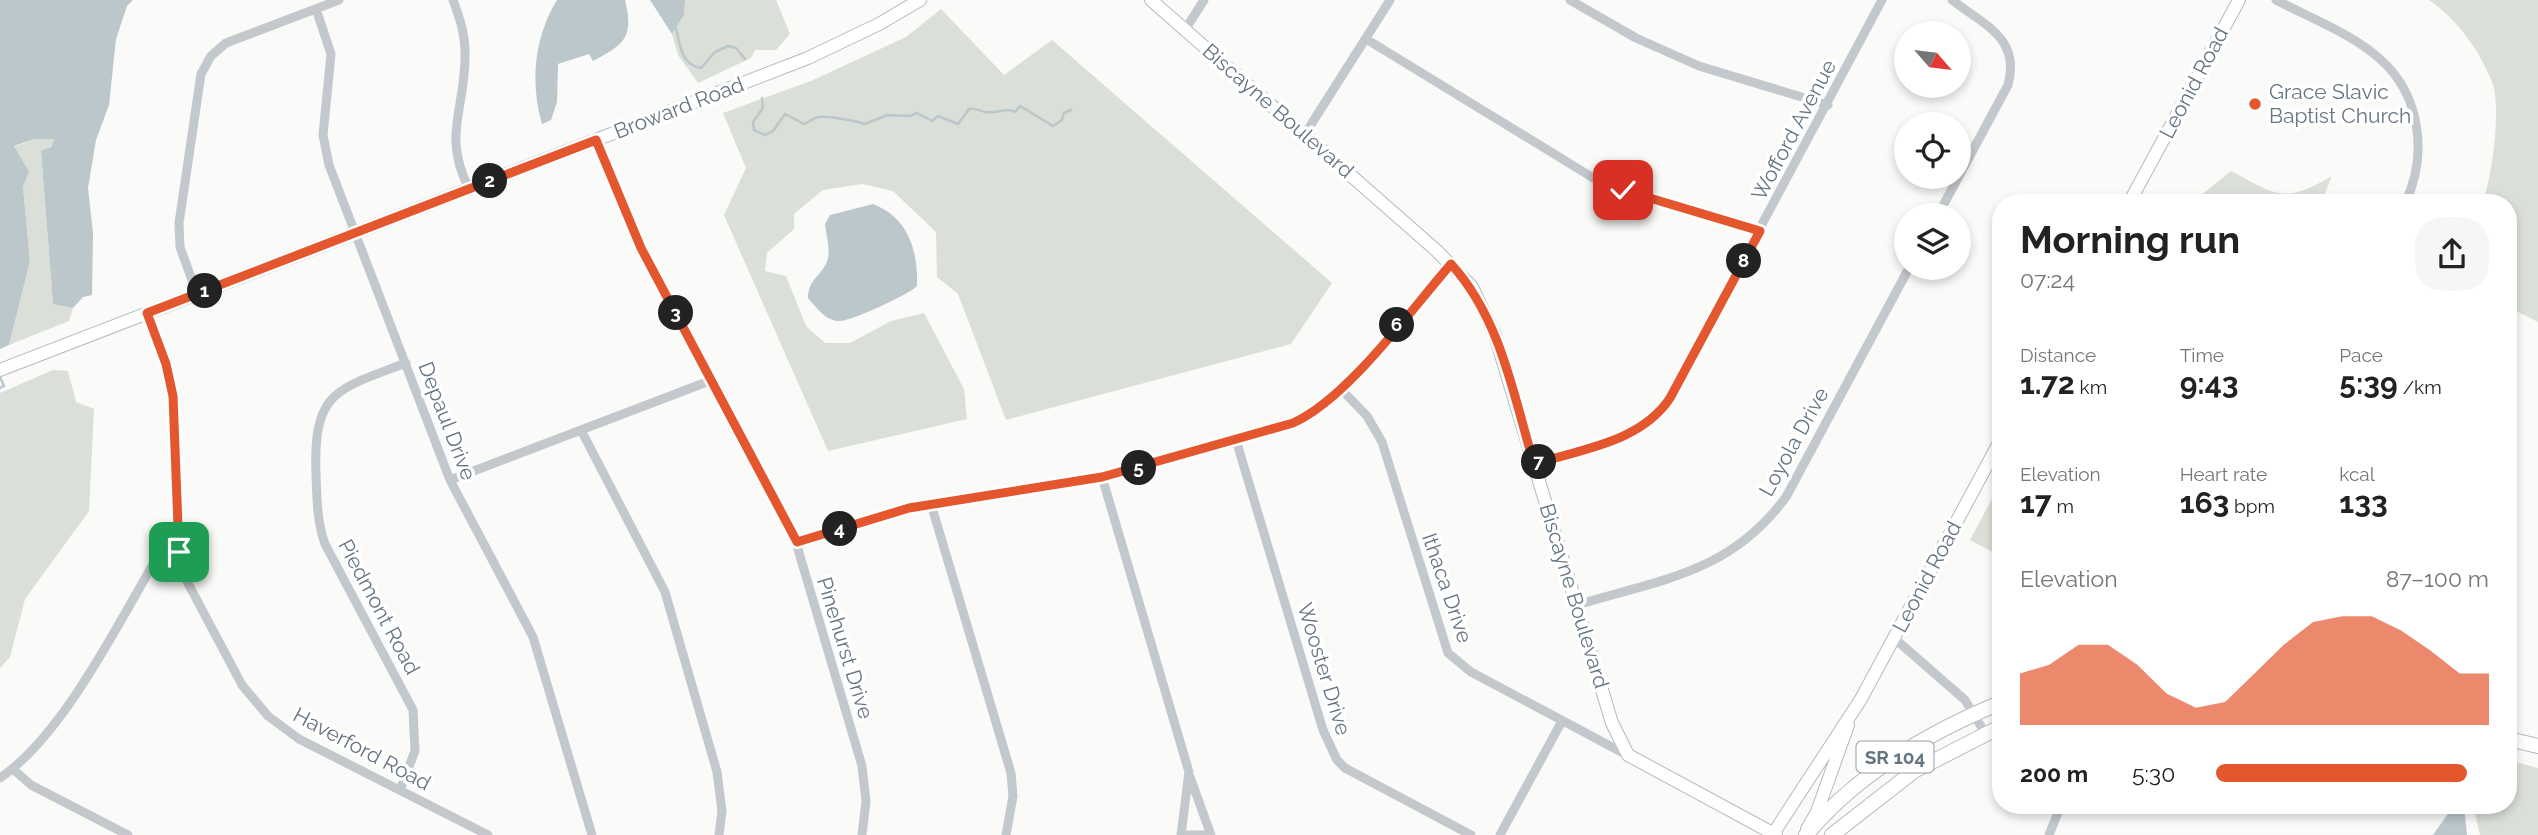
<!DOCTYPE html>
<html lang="en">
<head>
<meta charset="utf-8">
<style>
  :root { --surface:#fff; --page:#f6f6f6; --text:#222; --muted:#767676; --accent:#e4572e }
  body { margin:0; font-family:Raleway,sans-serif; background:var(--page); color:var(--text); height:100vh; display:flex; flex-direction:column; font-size:26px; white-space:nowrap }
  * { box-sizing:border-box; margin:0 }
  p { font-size:23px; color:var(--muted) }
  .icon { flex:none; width:38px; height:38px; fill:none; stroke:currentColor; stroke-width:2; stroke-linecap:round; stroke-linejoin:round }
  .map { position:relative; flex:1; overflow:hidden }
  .panel { position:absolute; left:1992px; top:194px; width:525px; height:620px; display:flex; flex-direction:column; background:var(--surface); border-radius:28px; box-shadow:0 4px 10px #0003 }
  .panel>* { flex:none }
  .needle { width:46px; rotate:118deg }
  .tools { position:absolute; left:1894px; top:21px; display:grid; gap:14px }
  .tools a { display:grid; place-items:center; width:77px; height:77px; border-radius:50%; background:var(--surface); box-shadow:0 4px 10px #0003; font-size:35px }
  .pin { position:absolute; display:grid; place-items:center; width:60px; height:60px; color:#fff; margin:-30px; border-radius:14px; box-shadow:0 4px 10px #0006 }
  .km { position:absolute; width:35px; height:35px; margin:-18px; border-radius:50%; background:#222; color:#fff; font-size:19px; line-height:35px; text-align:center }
  .round { display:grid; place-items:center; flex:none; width:74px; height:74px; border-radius:28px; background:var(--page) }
  .headline { display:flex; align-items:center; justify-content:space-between; height:119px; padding:0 28px }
  h1 { font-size:38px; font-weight:700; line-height:52px }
  .figures { display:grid; grid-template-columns:repeat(3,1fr); gap:10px; height:119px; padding:7px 28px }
  .figures div { display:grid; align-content:center }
  .figures b { font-size:30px; font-weight:700 }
  .figures small { font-size:19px; font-weight:400 }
  .figures p { font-size:19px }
  .chart { height:196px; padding:14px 28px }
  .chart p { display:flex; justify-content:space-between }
  .chart svg { width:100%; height:126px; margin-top:7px; fill:var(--accent); opacity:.7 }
  ul { padding:0 28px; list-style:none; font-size:23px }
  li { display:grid; grid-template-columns:112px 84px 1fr; align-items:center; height:52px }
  li i { height:18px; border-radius:9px; background:var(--accent) }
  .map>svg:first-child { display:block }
</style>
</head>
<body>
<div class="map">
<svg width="2538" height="835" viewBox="0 0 2538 835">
  <rect width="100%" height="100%" fill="#fafaf8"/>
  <path fill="#dadfd7" d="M685,0H776L790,34L776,50H755L751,58L698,83L678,55L672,34L684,15Z
    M2429,0H2538V322L2508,307V203H2482C2492,180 2501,109 2493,85C2482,53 2457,19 2429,0Z
    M941,9L1004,75L1052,40L1332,283L1291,344L1006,420L958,294L937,277L936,232L893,191L862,184L823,190L794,214V229L767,253L765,271L786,276L806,326L825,343H850L891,321L924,313L964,389L967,419L828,451L724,215L746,168L723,113L811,81L906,37Z
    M54,138L51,147L41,152L53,303L73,308L69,321L9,345L30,261L23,187L29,172L14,147L34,139Z
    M2231,171C2278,196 2284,204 2332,176L2321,203H2191Z
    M53,370L68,371L76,402L94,409L89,511L25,599L10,657L0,668V393Z
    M2000,484V556L1970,540Z
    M2508,760L2538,768V835H2480L2473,805H2508Z"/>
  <path fill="#bbc7cb" d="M0,0H133L127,6L116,39L109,105L96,140L88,188L93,233L92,295L83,297L73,308L53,304L41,151L51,147L54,139H34L14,146L29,172L23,187L30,261L9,345L0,349Z
    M557,0H625C634,37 625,44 593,61L589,54L558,64L557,102L551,120L542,124C530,83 534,37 557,0Z
    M650,0H685L684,15L672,34Z
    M873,204C909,218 918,251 917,286C910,294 848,323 838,321C825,320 816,307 808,298C808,281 819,277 826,264C832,252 826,236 825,224L830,215Z
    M2454,805H2464L2467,835H2433Z"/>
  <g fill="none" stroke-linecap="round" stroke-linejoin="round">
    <path stroke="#bbc7cb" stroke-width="2.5" d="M676,28C680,45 681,65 701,68L715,52L728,46L736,48L745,59
      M762,98L763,108L753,122L754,130L765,135L773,131L785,114L804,124C809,123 814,117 819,117C828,116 857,121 865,124L887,115L910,116L917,113L932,121L938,116L958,124L969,109C977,108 979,111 986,112C996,114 1006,107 1015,112L1020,106L1053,126L1062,120L1064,113L1071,110
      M0,377L4,386L0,388"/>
    <g stroke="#b3babf" stroke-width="14">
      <path id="secondary" d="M1151,0L1437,251L1472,287L1495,335L1612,723L1628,755L1776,835
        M2129,203L2239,0
        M0,370L808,58L879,24L920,0
        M1807,829L1817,812L1848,725
        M1773,834L1861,699L2000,441"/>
    </g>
    <g stroke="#b5babe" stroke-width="16">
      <path id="primary" d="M2508,739L2538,746
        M1773,835V834
        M1806,835C1857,774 1927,733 2000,703
        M1832,835L1914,771L2000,727"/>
    </g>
    <path stroke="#c3c8cc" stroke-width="9" d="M453,0C460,19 466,37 465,57C465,110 442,135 469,189
      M1570,0L1636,38L1699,66L1828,105
      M2276,0C2310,18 2351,33 2380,59C2421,95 2428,156 2405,203
      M316,9L331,54L323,135L329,165L450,480L533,637L592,835
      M1185,30L1204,0
      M1366,39L1595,179L1653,200L1760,231
      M1305,134L1390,0
      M596,140L641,248L792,529L862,766L866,801L862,835
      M1938,215L2008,85C2021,38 1984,25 1952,0
      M197,294L180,247L179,223L201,74L211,56L226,43L339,0
      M147,313L167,364L173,396L177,525L182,572L242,685L268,716L299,739L488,835
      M1341,389L1367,416L1382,442L1448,653L1471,672L1627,755
      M581,430L665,592L717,772L722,811L719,835
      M1236,440L1323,730L1337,760L1345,768L1471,835
      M1534,464L1627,435L1641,429L1663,409L1882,0
      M1102,477L1189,772L1181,835
      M450,480L712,380
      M931,504L1011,773L1013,796L1006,835
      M797,542L909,508L1102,477L1293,423C1347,399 1410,311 1451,264
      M152,566L182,571
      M1577,605C1662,579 1730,573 1786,497L1909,268
      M1894,638L1965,700L1985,733
      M13,769L31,785L128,835
      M1190,777L1211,835
      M0,778C65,734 122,616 163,547L178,532
      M400,790L415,751L413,710L325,544C317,522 317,499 316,475C313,391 335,390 406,363
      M1186,835H1206
      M1500,835L1562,721
      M2049,835L2061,805"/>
    <use href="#secondary" stroke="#fff" stroke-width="12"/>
    <use href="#primary" stroke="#fff" stroke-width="14"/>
  </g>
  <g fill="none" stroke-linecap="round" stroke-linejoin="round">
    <g stroke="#fff" stroke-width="14">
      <path id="route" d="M179,552L173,396L166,364L147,313L596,140L641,248L797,542L909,508L1102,477L1293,423C1347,399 1410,311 1451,264C1501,319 1513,394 1534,464C1582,449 1641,442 1670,398L1760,231L1623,190"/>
    </g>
    <use href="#route" stroke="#e4572e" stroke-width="9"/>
  </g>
  <circle fill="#e4572e" stroke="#fff" stroke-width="2.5" cx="2255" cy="104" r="7"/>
  <g text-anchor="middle" stroke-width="7" stroke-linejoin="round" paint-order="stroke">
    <rect fill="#fff" stroke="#939fa8" stroke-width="2" x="1856.5" y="741.5" width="77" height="31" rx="5"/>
    <g font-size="19" font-weight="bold" fill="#657683">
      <text x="1895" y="764">SR 104</text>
    </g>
    <g font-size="21" fill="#657683" stroke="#fff">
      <text transform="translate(2194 83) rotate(-62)" y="7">Leonid Road</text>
      <text transform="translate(679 108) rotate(-21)" y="7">Broward Road</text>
      <text transform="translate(1278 111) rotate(41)" y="7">Biscayne Boulevard</text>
      <text transform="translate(1794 130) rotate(-62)" y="7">Wofford Avenue</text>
      <text transform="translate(447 421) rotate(69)" y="7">Depaul Drive</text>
      <text transform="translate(1794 442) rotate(-61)" y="7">Loyola Drive</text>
      <text transform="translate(1927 577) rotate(-62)" y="7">Leonid Road</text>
      <text transform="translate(1447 588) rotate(71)" y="7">Ithaca Drive</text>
      <text transform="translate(1574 596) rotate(73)" y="7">Biscayne Boulevard</text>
      <text transform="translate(379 607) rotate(62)" y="7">Piedmont Road</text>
      <text transform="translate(845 648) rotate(73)" y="7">Pinehurst Drive</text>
      <text transform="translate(1324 669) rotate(73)" y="7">Wooster Drive</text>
      <text transform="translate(362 749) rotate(28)" y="7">Haverford Road</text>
    </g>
    <g font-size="21" fill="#657683" stroke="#fff" text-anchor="start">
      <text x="2269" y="99">Grace Slavic<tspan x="2269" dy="24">Baptist Church</tspan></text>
    </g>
  </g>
</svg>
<div class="tools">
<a><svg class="needle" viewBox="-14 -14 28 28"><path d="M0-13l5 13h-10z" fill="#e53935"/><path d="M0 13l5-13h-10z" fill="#767676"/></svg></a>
<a><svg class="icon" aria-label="locate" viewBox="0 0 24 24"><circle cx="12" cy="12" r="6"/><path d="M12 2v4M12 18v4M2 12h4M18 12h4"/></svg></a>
<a><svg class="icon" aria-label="layers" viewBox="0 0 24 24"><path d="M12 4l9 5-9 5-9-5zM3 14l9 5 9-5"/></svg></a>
</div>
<div class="pin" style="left:179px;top:552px;background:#1e9e55"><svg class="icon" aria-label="arrive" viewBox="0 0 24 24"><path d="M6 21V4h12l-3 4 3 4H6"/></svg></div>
<div class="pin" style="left:1623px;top:190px;background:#d93025"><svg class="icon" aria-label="check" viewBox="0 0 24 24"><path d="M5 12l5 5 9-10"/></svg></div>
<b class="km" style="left:205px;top:291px">1</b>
<b class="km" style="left:490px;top:181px">2</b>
<b class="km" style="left:676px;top:313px">3</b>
<b class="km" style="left:840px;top:529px">4</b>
<b class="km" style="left:1139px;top:468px">5</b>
<b class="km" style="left:1397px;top:325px">6</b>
<b class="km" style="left:1539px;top:462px">7</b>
<b class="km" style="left:1744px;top:261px">8</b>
<section class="panel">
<div class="headline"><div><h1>Morning run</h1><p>07:24</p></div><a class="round"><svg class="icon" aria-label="share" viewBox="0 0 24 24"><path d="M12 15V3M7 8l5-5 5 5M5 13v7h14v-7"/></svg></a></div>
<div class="figures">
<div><p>Distance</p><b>1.72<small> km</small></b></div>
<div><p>Time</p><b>9:43</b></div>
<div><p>Pace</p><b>5:39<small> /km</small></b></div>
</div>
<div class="figures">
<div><p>Elevation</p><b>17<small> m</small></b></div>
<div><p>Heart rate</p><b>163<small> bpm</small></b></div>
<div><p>kcal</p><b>133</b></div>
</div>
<div class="chart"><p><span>Elevation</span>87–100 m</p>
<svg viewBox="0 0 160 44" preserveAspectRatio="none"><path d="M0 44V26L10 23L20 16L30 16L40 23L50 33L60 38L70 36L80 26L90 16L100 8L110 6L120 6L130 11L140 18L150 26L160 26V44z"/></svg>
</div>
<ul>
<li><b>200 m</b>5:30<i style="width:92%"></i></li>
</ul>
</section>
</div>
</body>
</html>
